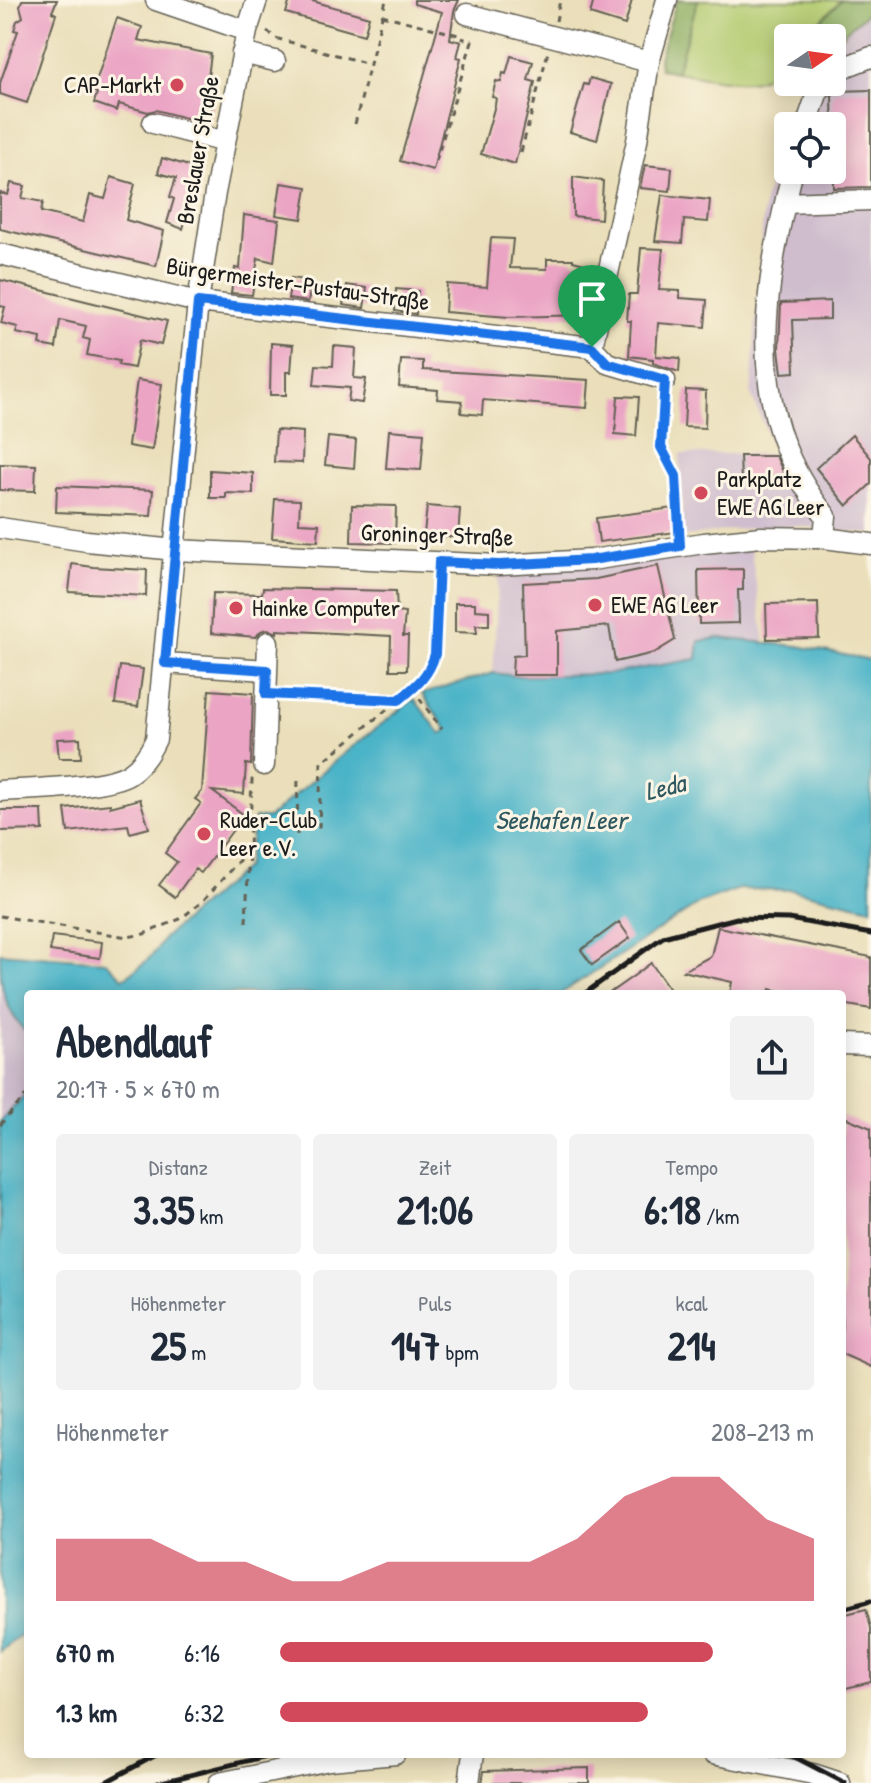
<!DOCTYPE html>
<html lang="de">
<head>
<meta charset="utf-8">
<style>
  :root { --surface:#fff; --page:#f2f2f3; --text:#1f2937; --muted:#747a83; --accent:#d1495b }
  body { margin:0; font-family:"Patrick Hand",sans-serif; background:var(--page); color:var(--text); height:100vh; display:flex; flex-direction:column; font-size:30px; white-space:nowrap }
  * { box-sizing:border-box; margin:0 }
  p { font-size:26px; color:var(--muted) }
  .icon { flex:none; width:44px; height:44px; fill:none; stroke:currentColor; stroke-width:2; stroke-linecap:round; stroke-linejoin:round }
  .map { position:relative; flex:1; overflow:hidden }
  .side { position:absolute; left:24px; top:990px; width:822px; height:768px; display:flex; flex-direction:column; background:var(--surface); border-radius:8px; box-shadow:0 4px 20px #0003 }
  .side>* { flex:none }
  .needle { width:52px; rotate:77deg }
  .controls { position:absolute; left:774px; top:24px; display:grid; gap:16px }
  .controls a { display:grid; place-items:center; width:72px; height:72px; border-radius:8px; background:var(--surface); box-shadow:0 4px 20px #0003; font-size:40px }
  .pin { position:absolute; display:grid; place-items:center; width:68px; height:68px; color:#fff; margin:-82px -34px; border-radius:50% 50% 50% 0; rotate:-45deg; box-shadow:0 0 8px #0007 }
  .pin .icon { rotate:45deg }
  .round { display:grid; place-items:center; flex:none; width:84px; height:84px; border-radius:8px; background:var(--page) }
  .overview { display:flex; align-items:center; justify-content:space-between; height:136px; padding:0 32px }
  h1 { font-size:44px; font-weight:700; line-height:60px }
  .figures { display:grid; grid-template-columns:repeat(3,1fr); gap:12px; height:136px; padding:8px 32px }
  .figures div { display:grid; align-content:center; border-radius:8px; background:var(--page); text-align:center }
  .figures b { font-size:40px; font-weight:700 }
  .figures small { font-size:22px; font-weight:400 }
  .figures p { font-size:22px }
  .chart { height:224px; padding:16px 32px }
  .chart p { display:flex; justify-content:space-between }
  .chart svg { width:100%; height:144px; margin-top:8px; fill:var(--accent); opacity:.7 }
  ul { padding:0 32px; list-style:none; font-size:26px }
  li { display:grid; grid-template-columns:128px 96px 1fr; align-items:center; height:60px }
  li i { height:20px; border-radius:10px; background:var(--accent) }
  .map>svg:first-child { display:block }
</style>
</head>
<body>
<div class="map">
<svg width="871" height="1783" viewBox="0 0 871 1783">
  <rect width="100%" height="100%" fill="#fcf5e5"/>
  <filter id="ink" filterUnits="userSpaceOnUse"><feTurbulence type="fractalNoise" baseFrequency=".0125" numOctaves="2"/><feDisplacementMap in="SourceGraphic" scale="16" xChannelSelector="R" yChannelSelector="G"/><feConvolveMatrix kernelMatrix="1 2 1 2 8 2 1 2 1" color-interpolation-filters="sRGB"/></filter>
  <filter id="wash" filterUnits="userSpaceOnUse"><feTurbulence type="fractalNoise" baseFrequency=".006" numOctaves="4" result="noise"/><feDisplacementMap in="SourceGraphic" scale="32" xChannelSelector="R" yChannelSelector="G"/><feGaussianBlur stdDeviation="1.8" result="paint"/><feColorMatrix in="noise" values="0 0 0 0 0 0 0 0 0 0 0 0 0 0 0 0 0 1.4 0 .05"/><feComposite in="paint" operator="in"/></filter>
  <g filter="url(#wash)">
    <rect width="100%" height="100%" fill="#eadfba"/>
    <path fill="#cfbdce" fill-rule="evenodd" d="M871,10V534L798,526L739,529L683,537L680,454H776L751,395L764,202L797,95L805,82H832V48L846,31ZM788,126H832V170H788Z
      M749,538L765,642L719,638L700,641L698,659L609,674L517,676L493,673L499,565Z
      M0,971L7,1008L28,1035V1090L0,1122Z"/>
    <path fill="#b2ca6f" stroke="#677346" stroke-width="2" d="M698,0H841L804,38H788V55C779,65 771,75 759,79C739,86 697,75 676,72Z"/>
    <path fill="#8dae62" stroke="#54653f" stroke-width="2" d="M677,0H698L676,72L660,69L659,58Z
      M841,0H871V10L846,31L832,48V38H804Z"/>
    <path fill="#49b3c7" stroke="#326872" stroke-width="2" d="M719,638L798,646L871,660V908L793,890L739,889L700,903L560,994H28V1035C4,1008 0,989 0,953L105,961L123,978C140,968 155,956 164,938L246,867L255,818H268L347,751L414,699L441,734L447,730L422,694L493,673L517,676L609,674L697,659L699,641Z
      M28,1091V1629L0,1652V1122Z"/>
    <g id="blocks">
      <path fill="#eba4c4" d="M22,0H57L52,12L56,14L27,103L0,94V83L18,31L14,30L17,21L23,17L20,6Z
        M290,0H309L369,17L364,35L286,13Z
        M414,0H459L454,11L450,39L461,42L457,57L461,58L433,170L400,161L442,12L414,4Z
        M594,0H632L625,25L590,14Z
        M117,18L142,27L138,40L211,54L206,92L214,94L208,124L156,110L148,112L119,104L117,111L94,103L97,93L93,91Z
        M511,56L533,62L528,80L535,82L515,164L481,154L495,105L496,98L492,97L496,81L501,82L503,73L506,74Z
        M590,78L611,84L597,140L570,132L584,84L588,85Z
        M871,90V187L834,188L832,95L837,91Z
        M162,158L199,169L183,229L167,223L174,199L170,197L176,178L158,173Z
        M645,165L672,168L670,191L640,188Z
        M111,177L135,184L126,220L164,231L156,266L0,229V193L8,195L11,183L25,186L22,198L43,202L41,212L83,222L90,195L105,199Z
        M573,177L603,181L601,219L573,216Z
        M281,183L307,187L302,219L276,215Z
        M662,195L710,200L708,222L684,220L682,243L655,241Z
        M244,215L279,220L274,262L258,258L252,295L231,293L235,268L240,269Z
        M491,238L513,239L510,268L547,269V259H573V261L592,266L586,287H592L586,315L509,317L445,312L447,284L487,287Z
        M641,248L663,249L659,290L680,291V298L707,300L705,327L658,323L656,356L680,358L679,372L653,363V359L629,356L631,321H627L629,294H637Z
        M291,278L312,281L308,302L288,299Z
        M0,280L167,321L161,345L140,340L134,368L118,365L119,361L87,355L90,340L83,338L86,326L60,320L56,348L40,345L41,338L16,333L18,327L1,323L5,307L0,306Z
        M347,285L367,288L364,308L343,305Z
        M396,289L418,291L416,314L395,311Z
        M830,301V319L793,320L795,372L782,373L779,349L781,303Z
        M271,343L293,345L291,372H286V395H270Z
        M334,346L356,348L354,378L366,379L362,403L348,401L350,388L314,385L316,365L333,366Z
        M401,360L423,361V370L589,380L587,408L483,400L482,415L461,413L462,401L437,399L438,390L399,387Z
        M137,380L162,384L152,450L128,446Z
        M686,390L706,391L705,428L684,427Z
        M618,396L639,397L636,436L615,434Z
        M276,430L303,432L302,463L274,462Z
        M389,430L424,433L421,470L386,468Z
        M852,435L871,458V484L847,506L816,468Z
        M328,437L356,440L354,468L325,465Z
        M740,456H776L785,476L741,480Z
        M0,464L36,465L35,491L0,490Z
        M210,470L253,473V494L226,493V498H210Z
        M57,486L153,490L151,516L56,512Z
        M275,499L300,500L299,523L319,524L318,541L272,538Z
        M352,505L396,506L395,543L351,542Z
        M427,506L460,509L458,538L424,534Z
        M673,508L677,532L599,542L596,518Z
        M72,564L93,567L147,570L146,596L69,592Z
        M658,566L675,640L654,653L615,662L609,626L557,631V675H512L513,656L525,655L523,583L596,579Z
        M743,569V590H738L739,623L699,624L698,570Z
        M263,588L396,591L397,612L405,613L403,636H408L407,670H390L391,636L277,630V633L268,629L261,631L256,637L211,633L213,593L262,594Z
        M455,603H475V610L489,611V625H476L477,633L455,632Z
        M818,603L819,638L767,639L766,604Z
        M120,666L143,669L138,707L115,704Z
        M209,690L253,693L251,765L246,764L244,794L212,791L244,815L201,873L195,869L175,897L159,885L177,862L165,853L201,803L195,799L202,791Z
        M80,738L81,758H59L57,739Z
        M140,799L149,828L130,833L128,825L68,832L65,809L110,804V807Z
        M0,810H42L43,830L0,831Z
        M619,922L630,938L592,965L581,950Z
        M718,927L871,957V1009L842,1004V994H795L770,989L769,994H730L732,982L683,971L711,956Z
        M52,936L102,942L100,958L50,951Z
        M651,963L673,994H608L635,975Z
        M842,1116L871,1128V1367L842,1354Z
        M866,1609L871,1628V1682L842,1689V1615Z
        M589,1768V1783H482L484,1771Z"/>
    </g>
  </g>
  <g filter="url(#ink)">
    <use href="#blocks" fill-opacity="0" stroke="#646053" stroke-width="2"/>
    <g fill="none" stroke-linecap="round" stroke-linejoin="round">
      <g stroke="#646053" stroke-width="23">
        <path id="minor" d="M156,0L247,31
          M467,14L649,62
          M242,53L275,61
          M832,77L842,68L871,57
          M153,123L225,142
          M806,126L818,91L827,82
          M793,170C763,290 741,412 826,516L824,538
          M785,203L871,200
          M0,254L198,302L592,347L637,141L649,62L667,0
          M592,347L607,363L665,380
          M0,528L87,541L175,550L499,565L591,560L704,543L761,537L824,538L871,544
          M165,663L267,670
          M264,765L268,642
          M0,791C29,789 108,788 130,773C142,765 150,752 156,739L198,302L215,193L247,31L257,0
          M842,1045L871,1046
          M712,1754L813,1774L840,1783
          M219,1783L329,1760L396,1754
          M469,1783L473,1754"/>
      </g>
      <path stroke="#646053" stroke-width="3" stroke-dasharray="6 6" stroke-linecap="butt" d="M382,15L462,36
        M556,21L560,0
        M267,31L275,38L369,64
        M355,124L386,0
        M521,152L548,52
        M436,161L472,41L461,38
        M664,399L661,447L676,476L680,528
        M412,689L442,729
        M282,695L398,700
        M319,828L321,763L423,680C442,652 437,612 438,579
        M297,835L298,775
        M0,916L127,937L144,934L180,919L202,902L249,849L252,780L254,777
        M246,922L249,850
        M153,994L155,992
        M0,1125L28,1093"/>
      <use href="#minor" stroke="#fff" stroke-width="20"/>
      <path stroke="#1c1c1c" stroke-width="5" d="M584,994L663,937L737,918L789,919L871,934
        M842,1609L871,1601
        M789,1754L845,1783
        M104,1783L158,1754
        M158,1783L274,1754"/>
    </g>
  </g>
  <g fill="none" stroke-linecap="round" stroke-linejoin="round" filter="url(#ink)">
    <g stroke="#fff" stroke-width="16">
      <path id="route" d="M198,302L592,347L607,363L665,380L661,447L676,476L680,546L591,560L499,565L439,562L435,654C429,676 416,686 399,700L266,694L267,670L165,663Z"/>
    </g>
    <use href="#route" stroke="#1a73e8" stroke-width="10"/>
  </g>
  <g fill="#d1495b" stroke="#fcf5e5" stroke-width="3">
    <circle cx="177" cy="85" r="8"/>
    <circle cx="701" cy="493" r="8"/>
    <circle cx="595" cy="605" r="8"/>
    <circle cx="236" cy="608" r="8"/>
    <circle cx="204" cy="834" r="8"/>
  </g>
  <g text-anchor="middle" stroke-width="6" stroke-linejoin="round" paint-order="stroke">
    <g font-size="24" fill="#1c1c1c" stroke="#fcf5e5" text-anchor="start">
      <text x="161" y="93" text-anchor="end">CAP-Markt</text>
      <text x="717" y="487">Parkplatz<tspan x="717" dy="28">EWE AG Leer</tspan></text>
      <text x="611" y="613">EWE AG Leer</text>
      <text x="252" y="616">Hainke Computer</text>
      <text x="220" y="828">Ruder-Club<tspan x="220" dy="28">Leer e.V.</tspan></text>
    </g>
    <g font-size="24" fill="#1c1c1c" stroke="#fcf5e5">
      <text transform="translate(198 150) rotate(-80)" y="8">Breslauer Straße</text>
      <text transform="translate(298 284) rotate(8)" y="8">Bürgermeister-Pustau-Straße</text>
      <text transform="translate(437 535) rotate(2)" y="8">Groninger Straße</text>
    </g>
    <g font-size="26" font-style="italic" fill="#2e5860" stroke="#fcf5e5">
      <text transform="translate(665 787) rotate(-14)" y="9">Leda</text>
      <text x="561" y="829">Seehafen Leer</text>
    </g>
  </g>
</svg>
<div class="controls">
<a><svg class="needle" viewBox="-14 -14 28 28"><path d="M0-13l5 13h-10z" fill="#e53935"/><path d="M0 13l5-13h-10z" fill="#747a83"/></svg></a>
<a><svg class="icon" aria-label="locate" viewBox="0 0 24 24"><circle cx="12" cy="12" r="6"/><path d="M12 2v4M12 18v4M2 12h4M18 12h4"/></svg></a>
</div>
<div class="pin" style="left:592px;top:347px;background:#1e9e55"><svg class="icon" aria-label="arrive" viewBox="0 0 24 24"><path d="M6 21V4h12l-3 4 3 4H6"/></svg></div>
<section class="side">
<div class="overview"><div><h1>Abendlauf</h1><p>20:17 · 5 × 670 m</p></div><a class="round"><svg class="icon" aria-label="share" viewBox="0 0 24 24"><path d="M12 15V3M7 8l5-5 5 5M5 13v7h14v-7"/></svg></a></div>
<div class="figures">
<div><p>Distanz</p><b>3.35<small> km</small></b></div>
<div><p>Zeit</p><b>21:06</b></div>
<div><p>Tempo</p><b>6:18<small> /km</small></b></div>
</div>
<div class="figures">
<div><p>Höhenmeter</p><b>25<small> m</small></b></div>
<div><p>Puls</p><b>147<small> bpm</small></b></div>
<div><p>kcal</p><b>214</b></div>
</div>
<div class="chart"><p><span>Höhenmeter</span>208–213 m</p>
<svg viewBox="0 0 160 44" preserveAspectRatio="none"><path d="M0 44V25L10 25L20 25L30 32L40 32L50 38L60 38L70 32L80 32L90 32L100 32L110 25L120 12L130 6L140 6L150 19L160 25V44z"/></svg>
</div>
<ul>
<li><b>670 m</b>6:16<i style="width:81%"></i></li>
<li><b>1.3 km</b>6:32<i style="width:69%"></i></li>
</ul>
</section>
</div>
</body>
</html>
